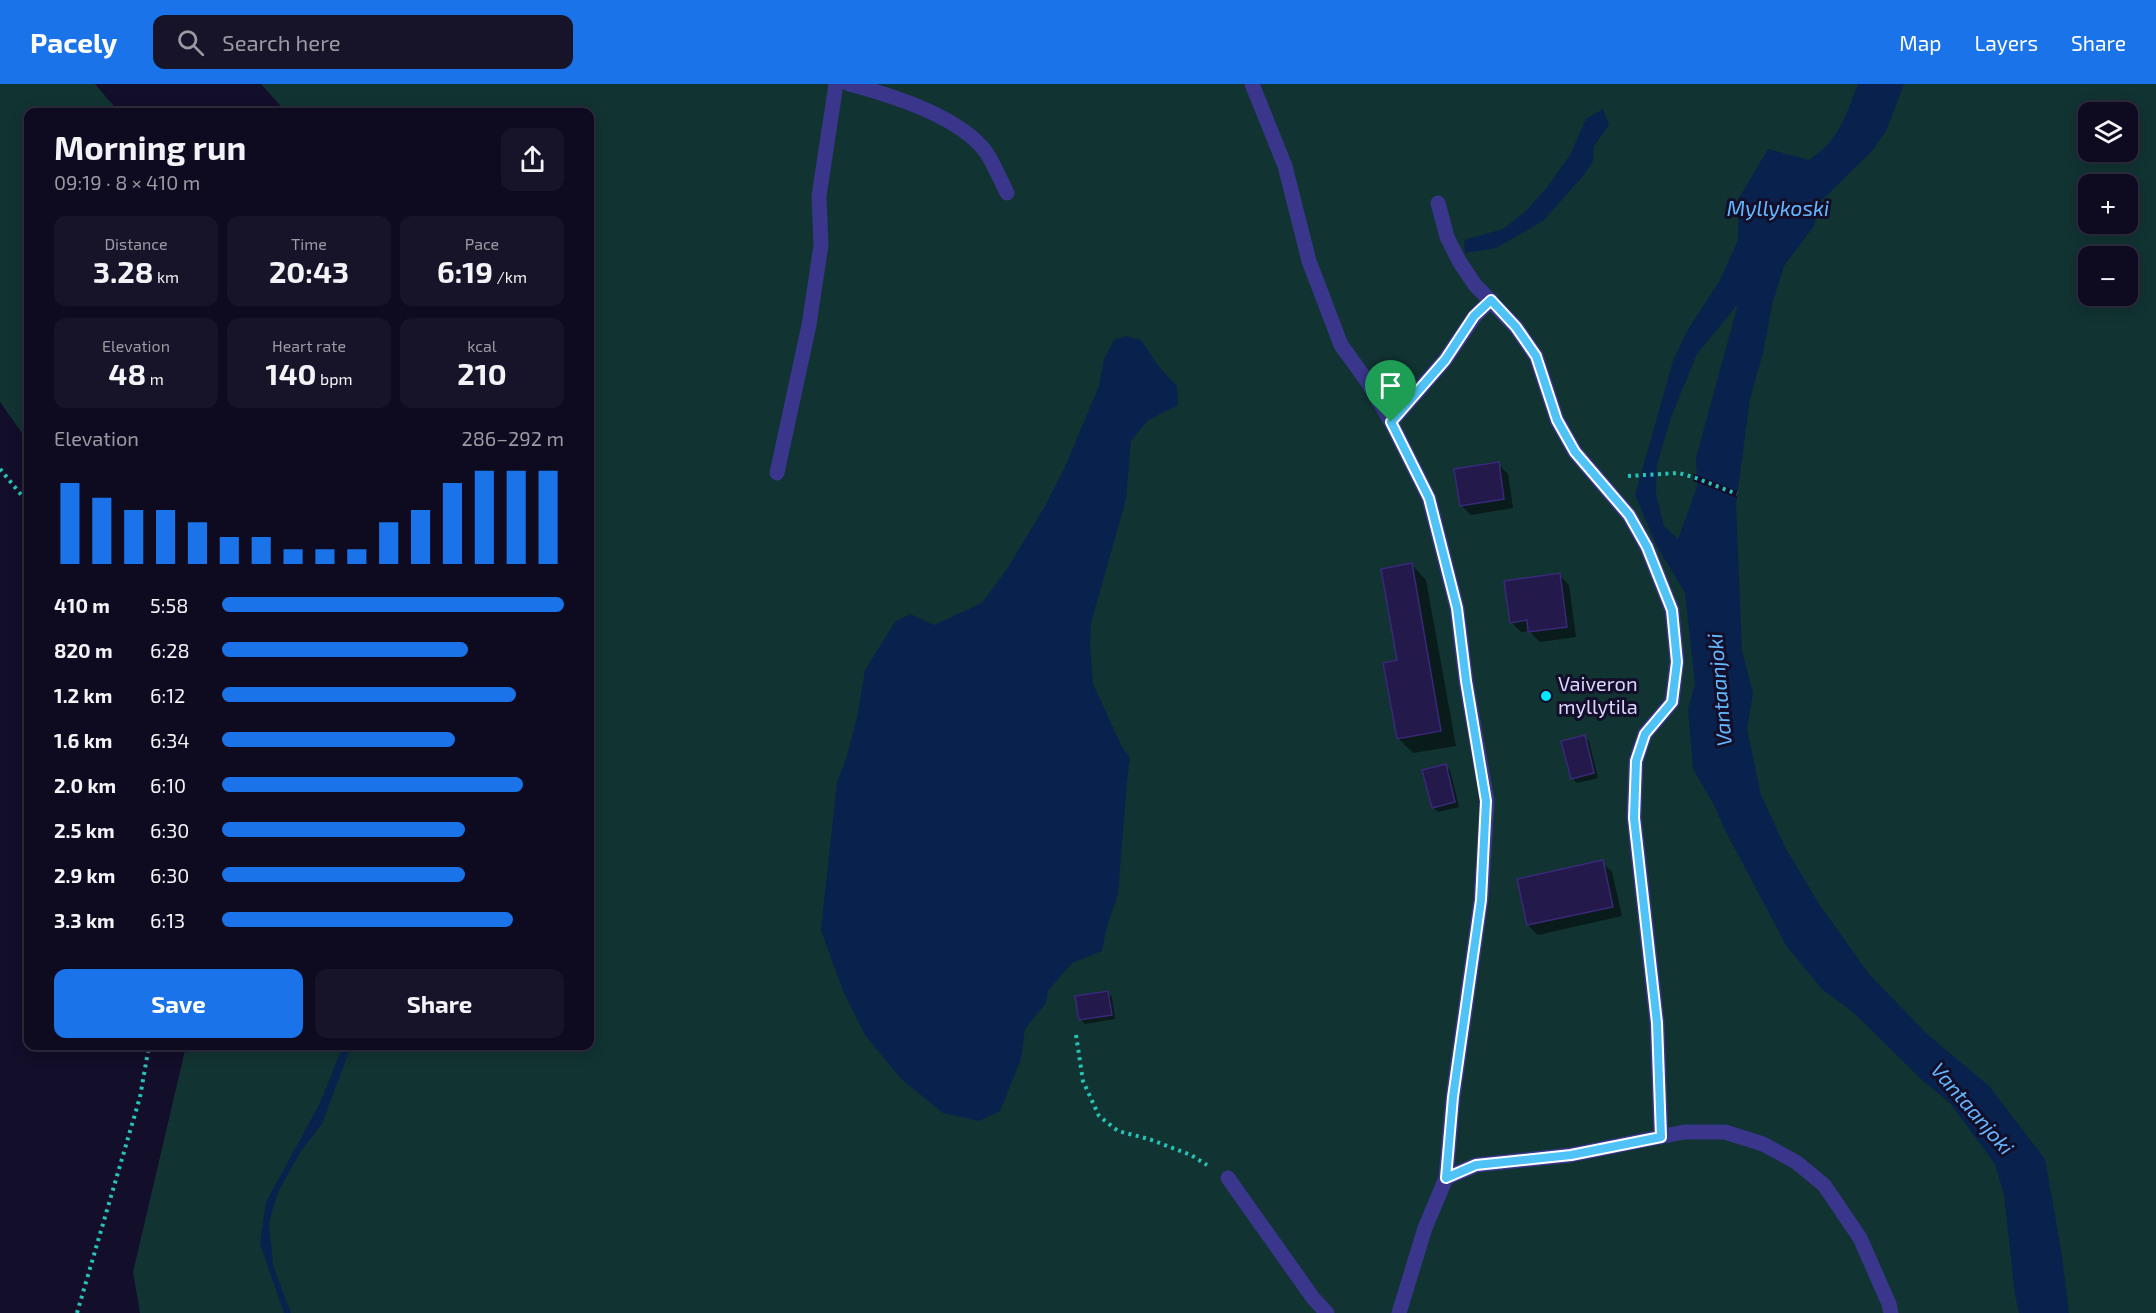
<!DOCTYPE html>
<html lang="en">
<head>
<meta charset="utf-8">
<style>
  :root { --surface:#0e0a1f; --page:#171328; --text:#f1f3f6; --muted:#9b9aa4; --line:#2e2b3d; --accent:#1a73e8 }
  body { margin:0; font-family:"Exo 2",sans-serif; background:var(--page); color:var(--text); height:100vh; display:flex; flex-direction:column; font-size:22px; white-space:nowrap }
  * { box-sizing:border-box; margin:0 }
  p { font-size:20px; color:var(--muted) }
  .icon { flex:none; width:33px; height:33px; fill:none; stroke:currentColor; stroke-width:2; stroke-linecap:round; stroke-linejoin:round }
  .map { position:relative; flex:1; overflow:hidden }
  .details { position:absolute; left:24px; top:24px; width:570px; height:942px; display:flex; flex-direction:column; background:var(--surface); border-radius:12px; box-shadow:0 3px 15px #0003,0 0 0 2px var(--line) }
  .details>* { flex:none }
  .tools { position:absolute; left:2078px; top:18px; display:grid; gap:12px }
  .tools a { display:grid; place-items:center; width:60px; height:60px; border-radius:12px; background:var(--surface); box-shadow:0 3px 15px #0003,0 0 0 2px var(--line); font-size:30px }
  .pin { position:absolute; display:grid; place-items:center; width:51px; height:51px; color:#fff; margin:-62px -26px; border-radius:50% 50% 50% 0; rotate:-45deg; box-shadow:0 0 6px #0007 }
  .pin .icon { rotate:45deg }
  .round { display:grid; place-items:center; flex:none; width:63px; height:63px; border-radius:12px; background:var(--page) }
  .head { display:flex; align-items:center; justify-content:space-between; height:102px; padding:0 30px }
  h1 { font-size:33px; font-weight:700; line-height:45px }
  .figures { display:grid; grid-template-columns:repeat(3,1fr); gap:9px; height:102px; padding:6px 30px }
  .figures div { display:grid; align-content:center; border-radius:12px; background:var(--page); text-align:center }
  .figures b { font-size:30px; font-weight:700 }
  .figures small { font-size:16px; font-weight:400 }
  .figures p { font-size:16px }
  .chart { height:168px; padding:12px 30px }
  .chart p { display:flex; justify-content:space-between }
  .chart svg { width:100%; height:108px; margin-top:6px; stroke:var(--accent); stroke-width:6 }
  .primary-button { display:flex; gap:12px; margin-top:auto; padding:12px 30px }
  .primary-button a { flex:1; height:69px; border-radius:12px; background:var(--accent); color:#fff; font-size:24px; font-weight:700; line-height:69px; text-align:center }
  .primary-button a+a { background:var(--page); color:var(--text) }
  ul { padding:0 30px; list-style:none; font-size:20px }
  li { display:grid; grid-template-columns:96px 72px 1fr; align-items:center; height:45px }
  li i { height:15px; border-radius:8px; background:var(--accent) }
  header { display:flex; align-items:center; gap:36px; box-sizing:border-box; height:84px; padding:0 30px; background:var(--accent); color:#fff }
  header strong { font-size:28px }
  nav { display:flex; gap:33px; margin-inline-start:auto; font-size:21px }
  .search { width:420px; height:54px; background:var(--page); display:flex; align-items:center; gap:15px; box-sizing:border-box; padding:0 21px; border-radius:12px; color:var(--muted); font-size:22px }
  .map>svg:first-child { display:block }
</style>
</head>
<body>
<header>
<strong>Pacely</strong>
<div class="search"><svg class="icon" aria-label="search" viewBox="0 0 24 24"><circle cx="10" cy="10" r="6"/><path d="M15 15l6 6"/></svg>Search here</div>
<nav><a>Map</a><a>Layers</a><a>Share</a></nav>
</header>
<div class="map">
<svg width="2156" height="1229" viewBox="0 0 2156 1229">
  <rect width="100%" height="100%" fill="#130e29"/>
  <path fill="#113332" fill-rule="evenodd" d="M0,0H95L119,28H28V353L24,352L0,318Z
    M261,0H2156V1229H140L133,1188L186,962H590V28H286ZM2088,28H2127V68H2088ZM2088,100H2127V140H2088ZM2088,172H2127V212H2088Z"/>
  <path fill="#09224d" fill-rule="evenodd" d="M1858,0H1904L1886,47L1872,67L1821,117L1814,142L1784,182L1772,221L1763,269L1750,315L1736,420L1742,567L1753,609L1747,645L1761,711L1785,763L1819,820L1869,890L1927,950L1989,1002L2045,1075L2062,1172L2069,1229H2019L2015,1211L2004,1111L1995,1080L1950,1019L1922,996L1855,930L1822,905L1787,863L1725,746L1713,719L1693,685L1688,625L1695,600L1685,509L1657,462L1635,411L1673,277L1687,247L1720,196L1738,156L1739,114L1768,65L1809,76C1841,54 1844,34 1858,0ZM1738,220L1696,374L1697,403L1678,455L1664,442L1656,410L1657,381L1671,333L1697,270Z
    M1603,25L1609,41L1594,62L1593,77L1583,92L1543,137L1496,164L1465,169L1464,156L1503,145L1525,128L1548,102L1570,71L1586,35Z
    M1127,252L1141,256L1159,283L1177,302L1178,321L1147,337L1131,357L1126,415L1091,539L1090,563L1093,600L1122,663L1130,674L1127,697L1118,811L1107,842L1102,867L1072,879L1048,907L1046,919L1025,945L1021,975L1000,1027L979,1037L943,1029L900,994L865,951L843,907L821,846L837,698L846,675L857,634L865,586L895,538L910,530L934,541L982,519L1007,485L1045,422L1064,385L1099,302L1104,275L1114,256Z
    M343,962H351L322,1040L301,1067L278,1108L269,1139L273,1181L291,1229H284L260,1160L266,1118L320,1019Z"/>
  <path fill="#130e29" d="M1694,390L1737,407V414L1693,397Z"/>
  <path fill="#0007" d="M1498,380L1508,390L1513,424L1471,431L1461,421Z
    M1411,480L1426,496L1456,662L1413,669L1398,654V577Z
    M1559,491L1569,501L1576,553L1540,558L1529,547L1521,548L1511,538Z
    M1585,653L1589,657L1598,694L1577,699L1572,694Z
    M1445,681L1450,686L1459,723L1438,728L1433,723Z
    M1602,778L1612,788L1622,832L1538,851L1528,841Z
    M1107,908L1112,913L1115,935L1085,940L1081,936Z"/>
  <path fill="#23194b" stroke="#392979" stroke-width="1.5" d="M1499,378L1504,415L1460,422L1454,385Z
    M1412,479L1441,647L1397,655L1383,579L1397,576L1381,485Z
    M1560,489L1567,543L1528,548L1527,536L1510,539L1504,497Z
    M1585,651L1594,689L1571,695L1561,657Z
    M1446,680L1455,718L1432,724L1422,686Z
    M1603,776L1613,823L1527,841L1517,795Z
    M1108,907L1112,931L1079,936L1075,912Z"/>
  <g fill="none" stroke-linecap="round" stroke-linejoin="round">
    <path stroke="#27c2b8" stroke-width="4" stroke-dasharray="3 4.5" stroke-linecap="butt" d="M0,385L28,419
      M1628,392L1679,389L1696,394L1737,410
      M1076,951L1083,997L1099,1032L1118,1047L1149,1055L1191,1071L1207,1081
      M77,1229L140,1013L149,962"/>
    <path stroke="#39368b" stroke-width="15" d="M849,0C891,11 963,33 988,71C995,83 1001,97 1007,109
      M1252,0L1285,82L1309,177L1341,261L1367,297L1391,338L1429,414L1457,524L1466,597L1487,717L1481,816L1453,1013L1446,1094L1425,1144L1399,1229
      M1438,119L1447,153L1459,177L1475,201L1516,243L1536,272L1557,336L1575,368L1629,431L1647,463L1672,526L1677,577L1672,618L1645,650L1636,677L1634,733L1657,939L1661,1053
      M1391,338L1445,276L1474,233L1491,216
      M777,389L809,241L821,161L819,112L836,0
      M1228,1094L1313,1214L1327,1229
      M1446,1094L1476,1081L1571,1071L1684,1048H1725L1763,1060L1796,1078L1824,1101L1860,1154L1889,1220L1891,1229"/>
  </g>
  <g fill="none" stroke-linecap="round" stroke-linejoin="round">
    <g stroke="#fff" stroke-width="12">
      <path id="route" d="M1491,216L1516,243L1536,272L1557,336L1575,368L1629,431L1647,463L1672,526L1677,578L1672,618L1645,650L1636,677L1634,734L1657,939L1661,1053L1571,1071L1476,1081L1446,1094L1453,1013L1481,816L1486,717L1466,597L1457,524L1429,414L1391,338L1445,276L1474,232Z"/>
    </g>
    <use href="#route" stroke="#4fc3f7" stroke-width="8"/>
  </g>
  <circle fill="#02e6ff" stroke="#130e29" stroke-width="2" cx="1546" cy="612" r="6"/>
  <g text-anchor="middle" stroke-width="6" stroke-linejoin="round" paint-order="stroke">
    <g font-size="20" fill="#dbd6ff" stroke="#130e29" text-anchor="start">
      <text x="1558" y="607">Vaiveron<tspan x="1558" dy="23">myllytila</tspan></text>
    </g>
    <g font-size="21" font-style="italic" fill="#64b8ff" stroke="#130e29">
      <text x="1778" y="132">Myllykoski</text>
      <text transform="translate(1720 606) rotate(-95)" y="7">Vantaanjoki</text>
      <text transform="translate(1972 1025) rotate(49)" y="7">Vantaanjoki</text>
    </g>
  </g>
</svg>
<div class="tools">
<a><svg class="icon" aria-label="layers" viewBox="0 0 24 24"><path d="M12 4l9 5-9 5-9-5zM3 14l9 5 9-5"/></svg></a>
<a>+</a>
<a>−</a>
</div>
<div class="pin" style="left:1391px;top:338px;background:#1e9e55"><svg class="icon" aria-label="arrive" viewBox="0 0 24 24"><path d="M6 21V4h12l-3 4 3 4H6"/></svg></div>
<section class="details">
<div class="head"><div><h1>Morning run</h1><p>09:19 · 8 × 410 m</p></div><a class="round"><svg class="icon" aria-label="share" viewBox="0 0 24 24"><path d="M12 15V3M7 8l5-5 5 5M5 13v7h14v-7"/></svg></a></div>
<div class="figures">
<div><p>Distance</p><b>3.28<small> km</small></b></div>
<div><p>Time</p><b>20:43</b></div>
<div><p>Pace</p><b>6:19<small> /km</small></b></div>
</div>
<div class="figures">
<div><p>Elevation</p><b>48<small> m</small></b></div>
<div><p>Heart rate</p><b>140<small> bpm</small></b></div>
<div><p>kcal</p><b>210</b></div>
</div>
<div class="chart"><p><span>Elevation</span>286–292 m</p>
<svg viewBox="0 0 160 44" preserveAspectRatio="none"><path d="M5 44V11M15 44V17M25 44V22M35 44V22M45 44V27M55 44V33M65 44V33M75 44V38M85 44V38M95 44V38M105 44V27M115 44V22M125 44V11M135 44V6M145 44V6M155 44V6"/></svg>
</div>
<ul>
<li><b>410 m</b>5:58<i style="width:100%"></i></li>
<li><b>820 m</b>6:28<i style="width:72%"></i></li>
<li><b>1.2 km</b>6:12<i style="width:86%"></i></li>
<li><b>1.6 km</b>6:34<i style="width:68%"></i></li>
<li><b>2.0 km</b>6:10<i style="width:88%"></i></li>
<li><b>2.5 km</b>6:30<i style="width:71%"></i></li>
<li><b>2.9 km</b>6:30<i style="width:71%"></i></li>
<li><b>3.3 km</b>6:13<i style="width:85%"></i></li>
</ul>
<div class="primary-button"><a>Save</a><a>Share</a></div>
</section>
</div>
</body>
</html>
